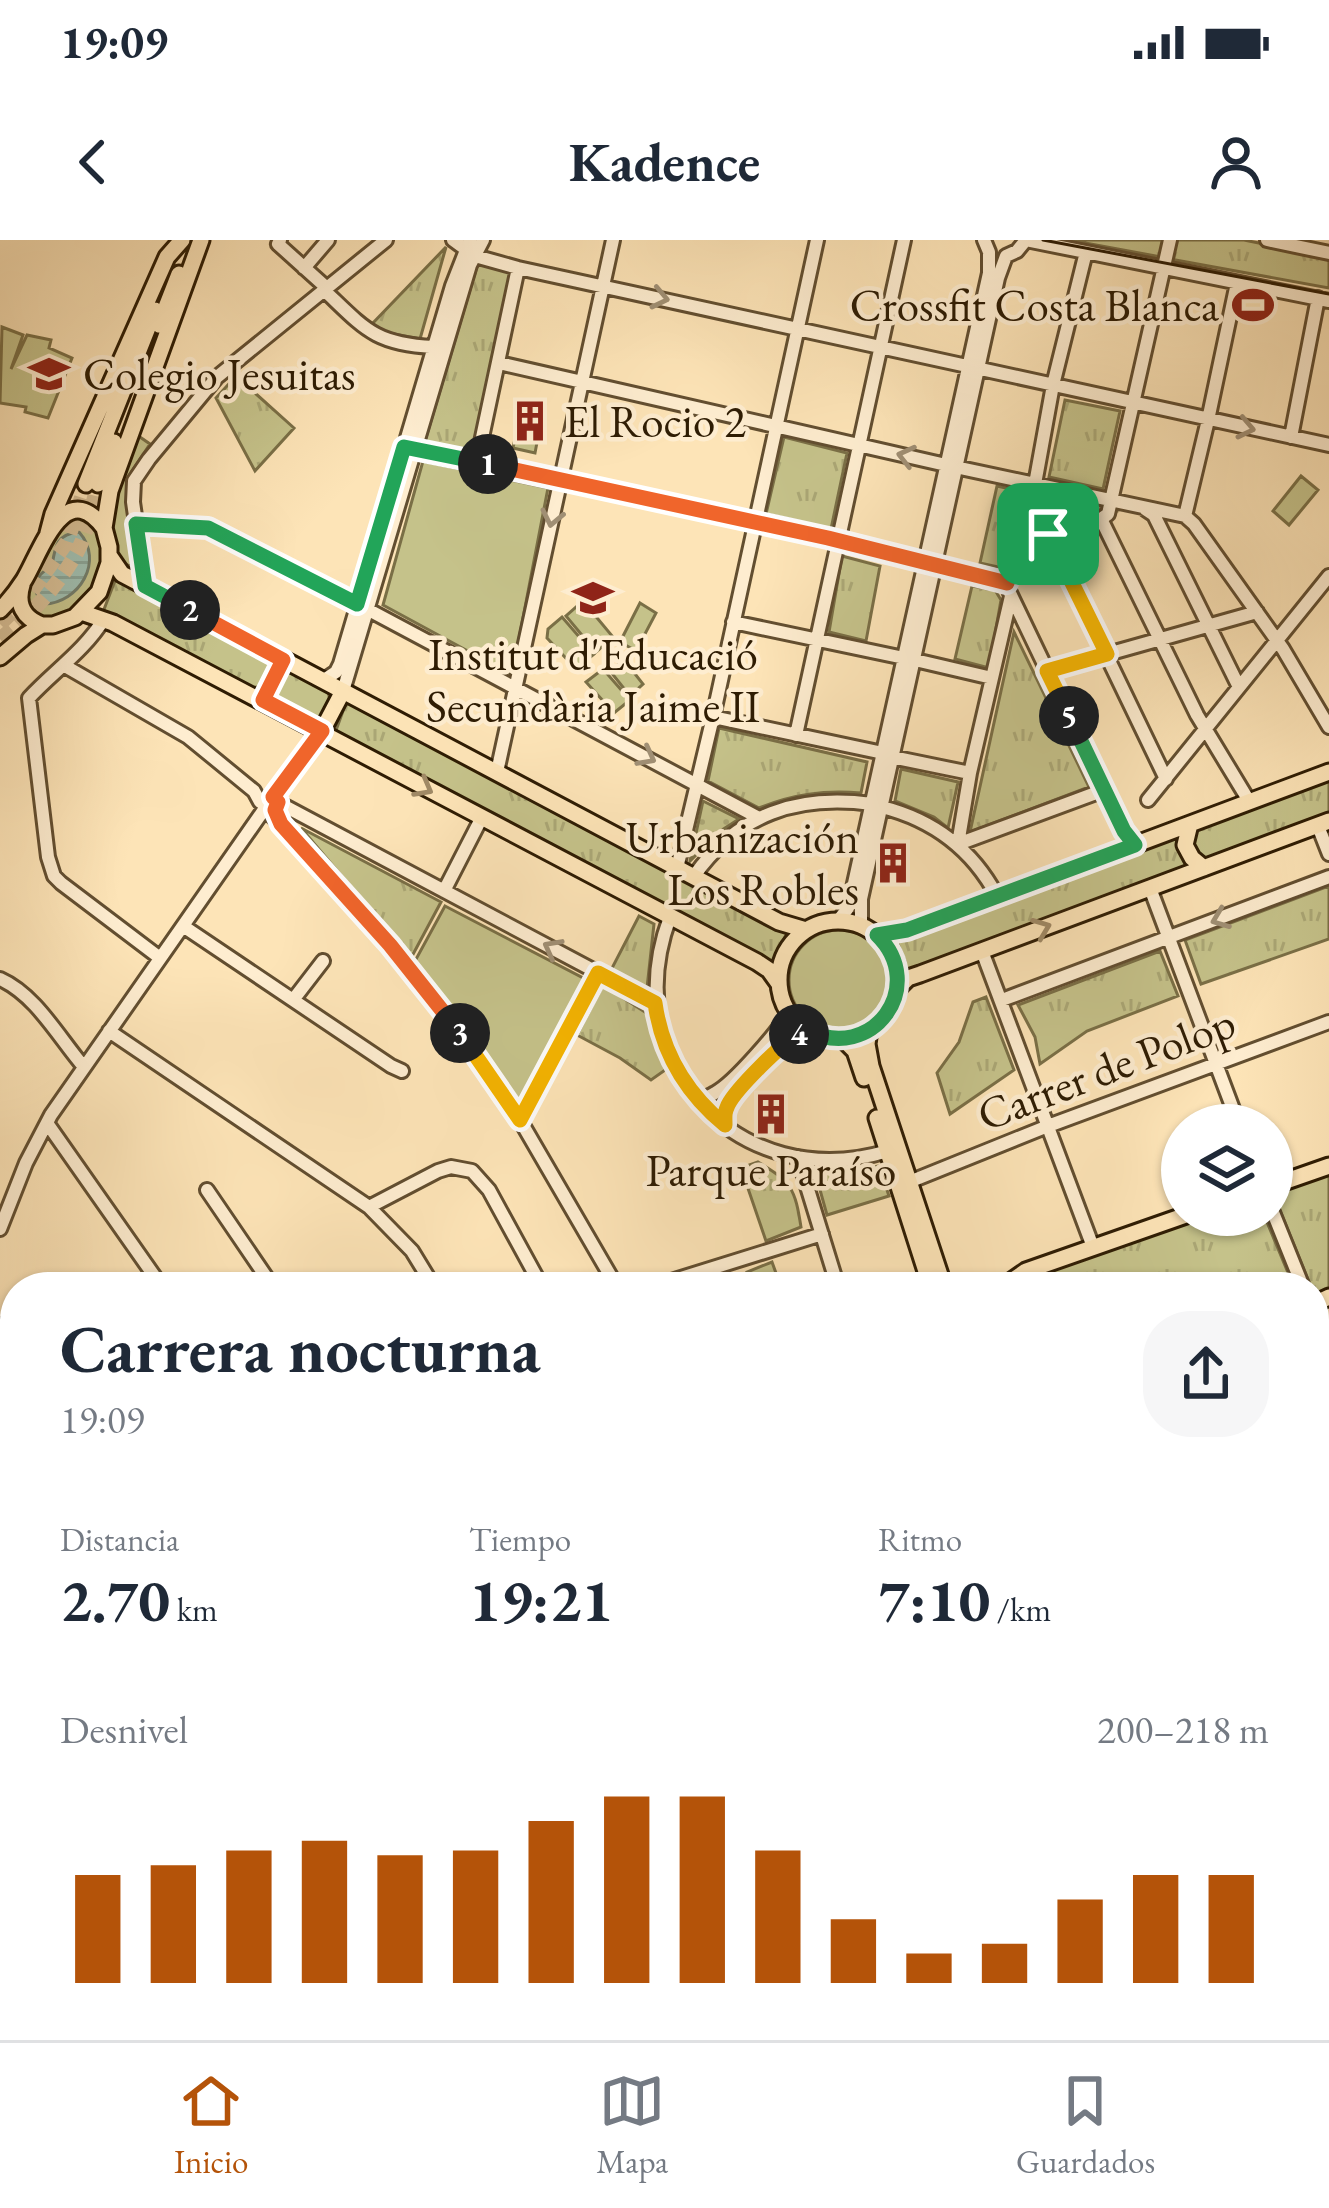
<!DOCTYPE html>
<html lang="es">
<head>
<meta charset="utf-8">
<style>
  :root { --surface:#fff; --page:#f6f6f7; --text:#1f2937; --muted:#747a83; --line:#e0e1e3; --accent:#b45309 }
  body { margin:0; font-family:"EB Garamond",serif; background:var(--page); color:var(--text); height:100vh; display:flex; flex-direction:column; font-size:45px; white-space:nowrap }
  * { box-sizing:border-box; margin:0 }
  p { font-size:39px; color:var(--muted) }
  .icon { flex:none; width:66px; height:66px; fill:none; stroke:currentColor; stroke-width:2; stroke-linecap:round; stroke-linejoin:round }
  .map { position:relative; flex:1; overflow:hidden }
  .sheet { position:absolute; left:0px; top:1032px; width:1329px; height:768px; display:flex; flex-direction:column; background:var(--surface); border-radius:48px 48px 0 0; box-shadow:0 3px 9px #0004 }
  .sheet>* { flex:none }
  .fabs { position:absolute; left:1161px; top:864px; display:grid; gap:24px }
  .fabs a { display:grid; place-items:center; width:132px; height:132px; border-radius:50%; background:var(--surface); box-shadow:0 3px 9px #0004; font-size:60px }
  .pin { position:absolute; display:grid; place-items:center; width:102px; height:102px; color:#fff; margin:-51px; border-radius:24px; box-shadow:0 6px 18px #0006 }
  .km { position:absolute; width:60px; height:60px; margin:-30px; border-radius:50%; background:#222; color:#fff; font-size:33px; line-height:60px; text-align:center }
  .round { display:grid; place-items:center; flex:none; width:126px; height:126px; border-radius:48px; background:var(--page) }
  .summary { display:flex; align-items:center; justify-content:space-between; height:204px; padding:0 60px }
  h1 { font-size:66px; font-weight:700; line-height:90px }
  .figures { display:grid; grid-template-columns:repeat(3,1fr); gap:18px; height:204px; padding:12px 60px }
  .figures div { display:grid; align-content:center }
  .figures b { font-size:60px; font-weight:700 }
  .figures small { font-size:33px; font-weight:400 }
  .figures p { font-size:33px }
  .chart { height:336px; padding:24px 60px }
  .chart p { display:flex; justify-content:space-between }
  .chart svg { width:100%; height:216px; margin-top:12px; stroke:var(--accent); stroke-width:6 }
  .status { display:flex; justify-content:space-between; align-items:center; height:84px; padding:0 60px; background:var(--surface); direction:ltr }
  .status svg { height:33px; fill:currentColor }
  header { display:flex; justify-content:space-between; align-items:center; height:156px; padding:0 60px; background:var(--surface); font-size:54px; font-weight:700 }
  .menu { display:flex; justify-content:space-around; align-items:center; height:168px; border-top:3px solid var(--line); background:var(--surface); font-size:33px; color:var(--muted) }
  .menu a { display:grid; justify-items:center; gap:6px }
  .menu .current { color:var(--accent) }
  .map>svg:first-child { display:block }
</style>
</head>
<body>
<div class="status"><b>19:09</b><svg viewBox="0 0 49 12"><path d="M0 12V9h3v3zM5 12V6h3v6zM10 12V3h3v9zM15 12V0h3v12zM26 1h20v11H26zM47 4h2v5h-2z"/></svg></div>
<header><svg class="icon" aria-label="back" viewBox="0 0 24 24"><path d="M15 5l-7 7 7 7"/></svg>Kadence<svg class="icon" aria-label="person" viewBox="0 0 24 24"><circle cx="12" cy="8" r="4"/><path d="M4 21q1-7 8-7t8 7"/></svg></header>
<div class="map">
<svg width="1329" height="1800" viewBox="0 0 1329 1800">
  <defs>
    <pattern id="park-tufts" width="24" height="20" patternUnits="userSpaceOnUse" patternTransform="scale(3)"><rect width="24" height="20" fill="#c5c28a"/><path d="M3 7l-1-3M5 7V3M7 7l1-3M15 17l-1-3M17 17v-4M19 17l1-3" fill="none" stroke="#aaa675"/></pattern>
    <pattern id="garden-dots" width="8" height="8" patternUnits="userSpaceOnUse" patternTransform="scale(3)"><rect width="8" height="8" fill="#c5c28a"/><path d="M2 2h.1M6 6h.1" fill="none" stroke="#aaa675" stroke-width="1.8" stroke-linecap="round"/></pattern>
    <pattern id="water-rules" width="6" height="5" patternUnits="userSpaceOnUse" patternTransform="scale(3)"><rect width="6" height="5" fill="#9fbeb0"/><path d="M0 2.5h6" fill="none" stroke="#89a396"/></pattern>
  </defs>
  <rect width="100%" height="100%" fill="#fde4b7"/>
  <filter id="stains"><feTurbulence type="fractalNoise" baseFrequency=".00167" numOctaves="4"/><feColorMatrix values="0 0 0 0 .2 0 0 0 0 .09 0 0 0 0 .02 0 0 0 .5 -.17"/></filter>
  <radialGradient id="worn" r=".72"><stop offset=".6" stop-color="#630" stop-opacity="0"/><stop offset="1" stop-color="#630" stop-opacity=".3"/></radialGradient>
  <path fill="#c5c28a" stroke="#7a6f46" stroke-width="3" d="M2,87L23,95L11,129L27,95L51,100L49,108L72,118L48,178L25,172L26,167L0,163Z
    M521,171L542,176L535,213L513,208Z
    M137,195L150,204L132,231L128,252L136,319L130,326L121,322L115,312L111,255Z
    M423,221L548,248L512,435L383,365Z
    M1301,236L1318,250L1289,285L1273,271Z
    M80,278C106,287 108,331 92,351C80,367 44,392 29,368C18,350 48,296 63,284C70,278 70,279 80,278Z
    M583,361L613,397L596,412L566,376Z
    M640,363L656,373L636,411L620,402Z
    M562,377L594,414L576,429L547,398L548,389Z
    M624,420L643,444L630,456L610,431Z
    M603,429L630,460L614,473L586,442Z
    M445,666L585,739L520,862L415,721Z
    M789 740a50 50 0 1 1 100 0a50 50 0 1 1-100 0Z
    M772,1022L781,1047H752L747,1032Z
    M1314,1528L1329,1561V1800H1187L1185,1785H1314Z"/>
  <path fill="url(#park-tufts)" stroke="#7a6f46" stroke-width="3" d="M1069,0H1164L1161,17Z
    M1174,0H1244L1329,17V48L1170,19Z
    M446,7L420,99L379,91L372,84Z
    M478,23L514,31L472,212L425,201Z
    M236,136L294,188L255,231L216,158Z
    M1065,160L1120,171L1103,249L1049,237Z
    M784,197L847,213L831,289L766,274Z
    M997,246L1114,272L1014,302L1007,329L980,323Z
    M842,316L880,326L866,401L829,392Z
    M116,338L267,416L270,425L262,446L251,448L103,372Z
    M972,346L995,350L1001,360L989,428L955,419Z
    M1014,392L1089,547L970,592Z
    M293,431L328,451L330,461L323,478L315,481L277,462L275,455L286,434Z
    M347,460L787,692L774,724L335,493Z
    M719,488L867,522L861,553C824,550 793,554 759,568L708,541Z
    M901,529L958,542L948,588L934,577L895,561Z
    M1329,537V575L1210,619L1199,616L1193,609V592L1199,586Z
    M301,588L441,662L411,718Z
    M1180,593L1191,625L906,732L905,721L896,699Z
    M1329,646V699L1201,744L1185,700Z
    M639,676L654,684L647,748L611,730Z
    M1160,711L1178,756L1087,791L1040,824L1035,797L1018,765Z
    M603,745L648,774L668,828L651,840L620,818L577,795Z
    M986,757L1014,830L950,874L937,833L959,802L973,762Z
    M758,922C792,942 795,949 801,987L766,1001L741,928Z
    M879,926L889,956L827,975L815,932L849,931Z
    M1329,935V1052L1315,1058L1314,1047H1311L1273,953Z
    M1211,975H1264L1294,1047H1013L1032,1034Z"/>
  <path fill="url(#garden-dots)" stroke="#7a6f46" stroke-width="3" d="M703,561L739,579L719,592L690,621Z"/>
  <path fill="url(#water-rules)" stroke="#727d6b" stroke-width="3" d="M79,292C105,321 79,363 44,364C29,349 35,335 52,326C55,307 56,294 79,292Z"/>
  <g fill="none" stroke-linecap="round" stroke-linejoin="round">
    <path stroke="#d4bc93" stroke-width="15" stroke-dasharray="15 8" stroke-linecap="butt" d="M0,384L29,355L67,302L86,244
      M0,399C30,376 60,344 78,310C88,291 92,265 98,244"/>
    <g stroke="#624e30" stroke-width="18">
      <path id="minor" d="M280,0L278,4L328,49
        M453,0L475,16L518,28L1329,205
        M1026,0L1329,61
        M1267,0L1329,13
        M304,28L328,0
        M325,51C365,89 375,104 433,107
        M499,123L946,225L1185,276
        M1291,197L1318,58
        M404,207H416L828,298L1007,343
        M477,221L518,28
        M1035,244L1053,145L1086,12
        M1145,269L1154,275L1239,447
        M1185,276L1194,284L1283,409L1329,487
        M1185,276L1208,180L1237,43
        M1101,279L1197,475L1249,561
        M136,283L208,288L260,312L759,578
        M1048,294L1166,539
        M1007,343L1019,303L1101,279L1108,274L1170,0
        M145,346L133,262L134,241L149,219L217,137L386,0
        M1010,353L1124,591L1135,605
        M1011,356L970,533L958,604L1104,550
        M104,379C84,411 54,431 29,458L48,617L54,636L61,643L160,718
        M733,382L904,418
        M915,420L992,438
        M65,426L188,497L254,551L260,562
        M1047,431L1257,372
        M324,440L336,432L340,424L452,46L470,0
        M343,451L470,25L483,0
        M713,477L883,513
        M796,495L904,0
        M892,517L970,533
        M497,532L613,0
        M273,557L322,491
        M1148,560L1329,336
        M277,562L655,763
        M882,567C933,580 972,609 997,656
        M269,573L292,595L390,705L478,815L520,880L617,1047
        M1318,586L1329,614
        M677,628L713,477L817,0
        M694,636C738,574 797,554 872,564
        M1150,648L1239,885
        M444,651L481,579
        M670,677C615,823 739,956 888,911
        M838,681L848,668L851,657L989,33V12L984,0
        M861,685V659L998,38L1006,16L1017,11L1026,0
        M183,686L391,826L402,831
        M982,711L1093,1007
        M0,739C36,755 59,798 84,827
        M293,760L323,721
        M1002,760L1329,637
        M109,791L369,967L412,1011L434,1047
        M696,858C706,857 707,858 715,853C733,844 780,790 789,772
        M520,880L598,733
        M47,883L162,1047
        M725,885C725,875 724,874 728,865C737,845 787,800 807,790
        M798,917L838,1047
        M909,942L1048,886L1329,782
        M207,950L273,1047
        M369,967L438,931L451,927L472,931L489,950L542,1047
        M1272,970L1303,1047
        M0,989L26,923L51,875L263,571
        M652,1047L822,994
        M1314,1077L1329,1128
        M0,1085L15,1096
        M1314,1146L1329,1143
        M0,1243L15,1247
        M1314,1262L1329,1258
        M0,1379L15,1318
        M1314,1429L1329,1420
        M0,1490L15,1537
        M1314,1511L1329,1504
        M0,1633L15,1628
        M11,1777L16,1800
        M109,1785L114,1800
        M381,1785L392,1800
        M252,1800L273,1785
        M550,1800L570,1785
        M590,1800L610,1785
        M784,1800L790,1785
        M1119,1800C1125,1786 1140,1786 1146,1800"/>
    </g>
    <g stroke="#2e1c03" stroke-width="21">
      <path id="major" d="M159,85L179,34
        M86,244L155,70
        M98,244L114,202
        M48,293L53,274L167,17L182,0
        M109,315L122,334L779,682L806,690
        M22,345C16,364 23,378 42,385
        M0,370C9,361 17,351 24,340C40,314 64,235 104,288
        M81,372L113,383L757,722L769,730L779,744
        M0,417L26,395L42,385H53L75,377L99,352L109,323V307L104,288L110,251L201,0
        M263,461L283,420
        M322,491L343,451
        M1190,584L1185,605L1192,618L1204,628
        M779 740a59 59 0 1 1 118 0a59 59 0 1 1-118 0Z
        M877,695L907,690L1329,532
        M897,749L908,738L920,734L1329,581
        M869,790L867,804L871,826L944,1047
        M843,799L855,811L864,838
        M877,878L931,1047
        M1272,946L1329,926
        M1003,1047L1026,1031L1186,975
        M1314,1064L1329,1057
        M0,1379L15,1377
        M0,1393L15,1391"/>
    </g>
    <use href="#minor" stroke="#feedd0" stroke-width="12"/>
    <use href="#major" stroke="#fde4b7" stroke-width="15"/>
    <path stroke="#2e1c03" stroke-width="3" d="M1043,0L1329,54"/>
  </g>
  <defs><path id="oneway-chevron" d="M-2-3.5L2.5 0L-2 3.5" fill="none" stroke-width="1.6" stroke-linecap="round" stroke-linejoin="round" transform="scale(3)"/></defs>
  <g stroke="#a08f74">
    <use href="#oneway-chevron" transform="translate(660 58) rotate(12)"/>
    <use href="#oneway-chevron" transform="translate(1246 188) rotate(12)"/>
    <use href="#oneway-chevron" transform="translate(906 216) rotate(-166)"/>
    <use href="#oneway-chevron" transform="translate(552 278) rotate(102)"/>
    <use href="#oneway-chevron" transform="translate(647 517) rotate(28)"/>
    <use href="#oneway-chevron" transform="translate(1220 679) rotate(159)"/>
    <use href="#oneway-chevron" transform="translate(552 708) rotate(-152)"/>
  </g>
  <g stroke="#a08a66">
    <use href="#oneway-chevron" transform="translate(424 548) rotate(29)"/>
    <use href="#oneway-chevron" transform="translate(1042 688) rotate(-21)"/>
  </g>
  <g fill="none" stroke-linecap="round" stroke-linejoin="round">
    <g stroke="#fff" stroke-width="24">
      <path id="split-1" d="M488,224L828,298L1007,343L1018,303L1048,294"/>
    </g>
    <g stroke="#fff" stroke-width="24">
      <path id="split-2" d="M190,370L145,346L136,284L208,288L357,364L404,207L488,224"/>
    </g>
    <g stroke="#fff" stroke-width="24">
      <path id="split-3" d="M190,370L283,420L263,460L322,491L273,557L278,562L275,570L281,584L390,705L460,793"/>
    </g>
    <g stroke="#fff" stroke-width="24">
      <path id="split-4" d="M460,793L520,880L598,733L655,763C662,813 686,853 725,885C725,875 724,874 728,865C736,849 783,802 799,794"/>
    </g>
    <g stroke="#fff" stroke-width="24">
      <path id="split-5" d="M799,794L807,790C872,824 929,746 877,695L907,690L1135,605L1124,591L1069,476"/>
    </g>
    <g stroke="#fff" stroke-width="24">
      <path id="split-6" d="M1048,294L1107,414L1047,431L1069,476"/>
    </g>
    <use href="#split-1" stroke="#f0652b" stroke-width="15"/>
    <use href="#split-2" stroke="#22a559" stroke-width="15"/>
    <use href="#split-3" stroke="#f0652b" stroke-width="15"/>
    <use href="#split-4" stroke="#f5b400" stroke-width="15"/>
    <use href="#split-5" stroke="#22a559" stroke-width="15"/>
    <use href="#split-6" stroke="#f5b400" stroke-width="15"/>
  </g>
  <defs>
    <g id="stadium-bare" transform="scale(3.24)"><path d="M0-5a6.5 5 0 1 0 0 10a6.5 5 0 1 0 0-10ZM-3.5-1.8h7v3.6h-7Z" fill="#8f2418" stroke="#feedd0" stroke-width="2.5" paint-order="stroke"/></g>
    <g id="school-bare" transform="scale(3.24)"><path d="M0-5L7-2L0 1L-7-2ZM-4 1L0 2.5L4 1V4Q0 6-4 4Z" fill="#8f2418" stroke="#feedd0" stroke-width="2.5" paint-order="stroke"/></g>
    <g id="building-bare" transform="scale(3.24)"><path d="M-4-6H4V6H1V3H-1V6H-4ZM-2.5-4.3h1.7v1.8h-1.7ZM.8-4.3h1.7v1.8H.8ZM-2.5-1h1.7V.8h-1.7ZM.8-1h1.7V.8H.8Z" fill="#8f2418" stroke="#feedd0" stroke-width="2.5" paint-order="stroke"/></g>
  </defs>
  <g fill-rule="evenodd">
    <use href="#stadium-bare" x="1253" y="65"/>
    <use href="#school-bare" x="49" y="134"/>
    <use href="#building-bare" x="530" y="181"/>
    <use href="#school-bare" x="593" y="358"/>
    <use href="#building-bare" x="893" y="623"/>
    <use href="#building-bare" x="771" y="874"/>
  </g>
  <g text-anchor="middle" stroke-width="9" stroke-linejoin="round" paint-order="stroke">
    <g font-size="45" fill="#2e1c03" stroke="#feedd0" text-anchor="end">
      <text x="1219" y="81">Crossfit Costa Blanca</text>
      <text x="83" y="150" text-anchor="start">Colegio Jesuitas</text>
      <text x="564" y="197" text-anchor="start">El Rocio 2</text>
      <text x="593" y="430" text-anchor="middle">Institut d'Educació<tspan x="593" dy="52">Secundària Jaime II</tspan></text>
      <text x="859" y="613">Urbanización<tspan x="859" dy="52">Los Robles</tspan></text>
      <text x="771" y="946" text-anchor="middle">Parque Paraíso</text>
    </g>
    <g font-size="45" fill="#2e1c03" stroke="#feedd0">
      <text transform="translate(1106 828) rotate(-21)" y="16">Carrer de Polop</text>
    </g>
  </g>
  <rect width="100%" height="100%" filter="url(#stains)"/>
  <rect width="100%" height="100%" fill="url(#worn)"/>
</svg>
<div class="fabs">
<a><svg class="icon" aria-label="layers" viewBox="0 0 24 24"><path d="M12 4l9 5-9 5-9-5zM3 14l9 5 9-5"/></svg></a>
</div>
<div class="pin" style="left:1048px;top:294px;background:#1e9e55"><svg class="icon" aria-label="arrive" viewBox="0 0 24 24"><path d="M6 21V4h12l-3 4 3 4H6"/></svg></div>
<b class="km" style="left:488px;top:224px">1</b>
<b class="km" style="left:190px;top:370px">2</b>
<b class="km" style="left:460px;top:793px">3</b>
<b class="km" style="left:799px;top:794px">4</b>
<b class="km" style="left:1069px;top:476px">5</b>
<section class="sheet">
<div class="summary"><div><h1>Carrera nocturna</h1><p>19:09</p></div><a class="round"><svg class="icon" aria-label="share" viewBox="0 0 24 24"><path d="M12 15V3M7 8l5-5 5 5M5 13v7h14v-7"/></svg></a></div>
<div class="figures">
<div><p>Distancia</p><b>2.70<small> km</small></b></div>
<div><p>Tiempo</p><b>19:21</b></div>
<div><p>Ritmo</p><b>7:10<small> /km</small></b></div>
</div>
<div class="chart"><p><span>Desnivel</span>200–218 m</p>
<svg viewBox="0 0 160 44" preserveAspectRatio="none"><path d="M5 44V22M15 44V20M25 44V17M35 44V15M45 44V18M55 44V17M65 44V11M75 44V6M85 44V6M95 44V17M105 44V31M115 44V38M125 44V36M135 44V27M145 44V22M155 44V22"/></svg>
</div>
</section>
</div>
<nav class="menu">
<a class="current"><svg class="icon" aria-label="home" viewBox="0 0 24 24"><path d="M3 11l9-7 9 7M6 9v11h12V9"/></svg>Inicio</a>
<a><svg class="icon" aria-label="map" viewBox="0 0 24 24"><path d="M3 6l6-2 6 2 6-2v14l-6 2-6-2-6 2zM9 4v14M15 6v14"/></svg>Mapa</a>
<a><svg class="icon" aria-label="saved" viewBox="0 0 24 24"><path d="M7 4h10v16l-5-4-5 4z"/></svg>Guardados</a>
</nav>
</body>
</html>
